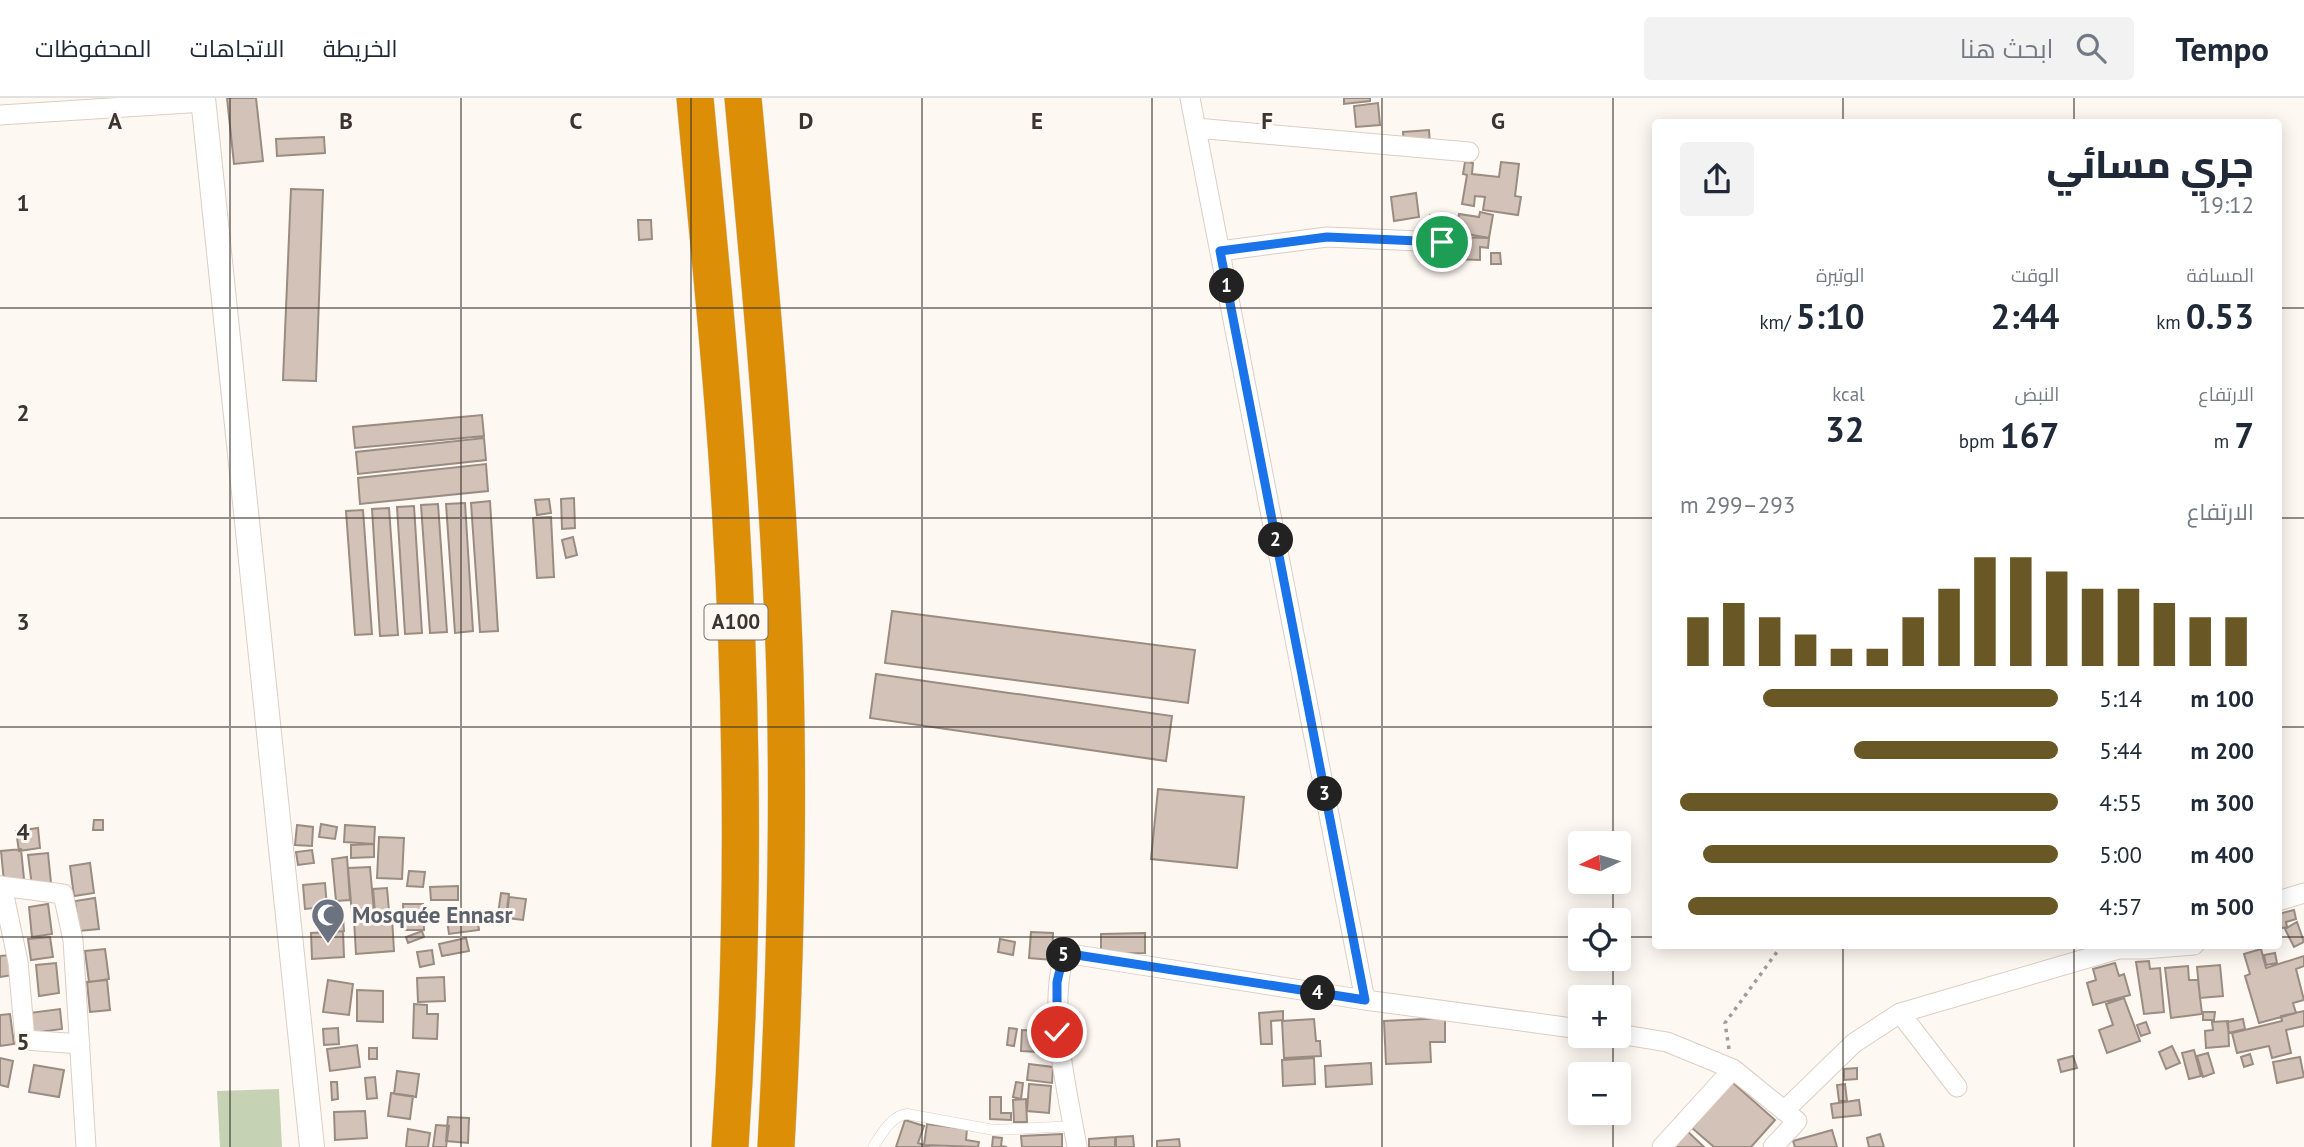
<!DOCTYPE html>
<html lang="ar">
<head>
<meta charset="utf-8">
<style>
  :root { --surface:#fff; --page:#f2f2f3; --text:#1f2937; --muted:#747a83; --line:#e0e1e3; --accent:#695725 }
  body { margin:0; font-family:"PT Sans",Cairo,sans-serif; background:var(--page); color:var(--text); direction:rtl; height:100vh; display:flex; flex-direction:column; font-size:26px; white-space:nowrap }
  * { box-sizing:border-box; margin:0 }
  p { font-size:23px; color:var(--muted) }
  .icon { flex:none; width:38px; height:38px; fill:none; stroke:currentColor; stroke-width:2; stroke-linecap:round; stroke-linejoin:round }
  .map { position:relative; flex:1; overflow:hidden; direction:ltr }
  .panel { position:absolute; left:1652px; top:21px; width:630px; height:830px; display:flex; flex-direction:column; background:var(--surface); border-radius:7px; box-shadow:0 4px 18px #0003; direction:rtl }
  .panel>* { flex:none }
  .needle { width:46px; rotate:265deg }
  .tools { position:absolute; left:1568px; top:733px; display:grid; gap:14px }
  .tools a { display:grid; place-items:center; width:63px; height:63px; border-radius:7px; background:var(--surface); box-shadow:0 4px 18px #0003; font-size:35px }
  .pin { position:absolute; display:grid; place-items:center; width:60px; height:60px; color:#fff; margin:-30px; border:4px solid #fff; border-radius:50%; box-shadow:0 2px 7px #0007 }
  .km { position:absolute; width:35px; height:35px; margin:-18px; border-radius:50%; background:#222; color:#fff; font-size:19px; line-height:35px; text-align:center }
  .round { display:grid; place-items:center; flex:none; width:74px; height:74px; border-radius:7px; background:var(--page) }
  .headline { display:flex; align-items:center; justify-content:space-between; height:119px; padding:0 28px }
  h1 { font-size:38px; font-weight:800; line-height:52px }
  .stats { display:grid; grid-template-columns:repeat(3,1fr); gap:10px; height:119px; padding:7px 28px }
  .stats div { display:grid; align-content:center }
  .stats b { font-size:35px; font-weight:800 }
  .stats small { font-size:19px; font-weight:400 }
  .stats p { font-size:19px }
  .chart { height:196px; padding:14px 28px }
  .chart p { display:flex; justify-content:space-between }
  .chart svg { width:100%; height:126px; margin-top:7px; stroke:var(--accent); stroke-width:6 }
  ul { padding:0 28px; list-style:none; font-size:23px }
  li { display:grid; grid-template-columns:112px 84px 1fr; align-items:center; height:52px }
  li i { height:18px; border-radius:9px; background:var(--accent) }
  header { display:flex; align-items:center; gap:42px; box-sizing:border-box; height:98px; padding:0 35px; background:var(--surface); border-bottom:2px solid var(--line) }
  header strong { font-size:33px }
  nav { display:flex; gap:38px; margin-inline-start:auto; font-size:24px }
  .search { width:490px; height:63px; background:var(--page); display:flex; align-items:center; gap:18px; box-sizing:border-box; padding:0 24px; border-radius:7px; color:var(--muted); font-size:26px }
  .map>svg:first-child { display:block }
</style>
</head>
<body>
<header>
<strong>Tempo</strong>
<div class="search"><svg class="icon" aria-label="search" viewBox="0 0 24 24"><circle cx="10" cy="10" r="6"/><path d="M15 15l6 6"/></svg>ابحث هنا</div>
<nav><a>الخريطة</a><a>الاتجاهات</a><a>المحفوظات</a></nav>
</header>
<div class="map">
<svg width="2304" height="1049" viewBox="0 0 2304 1049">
  <rect width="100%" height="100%" fill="#fef8f3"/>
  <path fill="#c6d2b4" d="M279,991L282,1049H220L217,993Z"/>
  <path fill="#d2c2b8" stroke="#9a8c81" stroke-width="2" d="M227,0H256L263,63L234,66Z
    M1344,0H1370V3L1344,6Z
    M1378,5L1380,27L1356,29L1354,8Z
    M1429,32L1430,47L1404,48L1403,34Z
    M324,39L325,55L277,58L276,41Z
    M1465,64L1473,65L1472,76L1499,79L1501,64L1519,66L1515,98L1521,99L1518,117L1483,112L1485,99L1475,98L1474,108L1462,106L1467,77L1463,76Z
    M291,91L323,92L316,283L283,282Z
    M1416,95L1419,119L1394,123L1391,99Z
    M1480,114L1493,117L1489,140L1456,134L1459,116L1479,119Z
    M1430,117L1456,122L1454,134L1428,130Z
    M638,122H651L652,141L639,142Z
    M1454,139L1489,140L1488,150L1480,149V162L1453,161Z
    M1491,155H1500L1501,166H1491Z
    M482,317L484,338L355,350L353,329Z
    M484,340L486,362L358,376L356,354Z
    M486,366L488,393L360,406L358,380Z
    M574,400L575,430L562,431L561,401Z
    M549,401L551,415L537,417L535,402Z
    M490,403L498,533L480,534L471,405Z
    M465,405L473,533L455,535L446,406Z
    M438,406L447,534L430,535L421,407Z
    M414,408L422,535L405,536L397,409Z
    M389,410L398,537L380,538L372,411Z
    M363,412L372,536L355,537L346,413Z
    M551,419L554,479L537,480L533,420Z
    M573,439L577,457L566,460L562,442Z
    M892,513L1195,552L1188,605L885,565Z
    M876,576L1172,618L1166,663L870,620Z
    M1158,691L1244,699L1237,770L1151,761Z
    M94,722H103V732H93Z
    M321,726L337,729L335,741L319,739Z
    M297,727L313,729L312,748L295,747Z
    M345,727L375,729L374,746L344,744Z
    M38,730L40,750L19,753L16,733Z
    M379,739L404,740L402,781L377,780Z
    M374,746V759L351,760V747Z
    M21,751L24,781L4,784L1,753Z
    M312,752L314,765L298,767L296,754Z
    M48,755L51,785L32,788L28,757Z
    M347,759L350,802L336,803L332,761Z
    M90,765L94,795L74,798L70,768Z
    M370,769L374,814L352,816L348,770Z
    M409,773L425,774L423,789L407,788Z
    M325,785L327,809L305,811L303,787Z
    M458,788V802H431L430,789Z
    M387,790L389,813L375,814L373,791Z
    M501,795L509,796L506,818L498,816Z
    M509,799L526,801L523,822L507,820Z
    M95,800L99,831L79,833L75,803Z
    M48,806L52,836L32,839L29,809Z
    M403,806H423L424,832H404Z
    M2294,812L2296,821L2286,824L2287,829L2278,831V816Z
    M477,818L479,832L449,836L447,822Z
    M392,819L394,853L356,856L354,822Z
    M343,820L344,833L322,835L321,822Z
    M2297,824L2304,844L2294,849L2285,831Z
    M343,833L344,859L312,861L311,835Z
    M422,833L424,839L408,845L406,839Z
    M1031,834L1053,835L1052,862L1029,860Z
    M1145,835V855L1101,856V836Z
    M50,839L53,859L31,862L28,841Z
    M466,840L469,853L442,858L439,846Z
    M1000,841L1015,844L1013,857L998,854Z
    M105,851L109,881L89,884L85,853Z
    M2261,851L2266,870L2304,858V868L2296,871L2304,902L2293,905L2296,915L2259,925L2245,878L2250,876L2244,856Z
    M432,852L434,866L420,869L417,854Z
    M2275,855L2277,865L2266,867L2264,857Z
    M10,857L13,877L0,879V858Z
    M2149,863L2150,871L2160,870L2164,914L2144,916L2136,864Z
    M56,865L59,895L39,898L36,867Z
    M2115,865L2119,878L2124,876L2130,897L2093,907L2087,885L2096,882L2093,871Z
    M2220,867L2223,898L2200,900L2197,869Z
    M2188,868L2189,882H2198L2202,916L2171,920L2165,870Z
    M444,879L445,903L418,904L417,880Z
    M107,882L110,912L90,914L87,884Z
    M328,882L353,886L349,917L323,914Z
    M357,892L383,893V924L357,923Z
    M2124,900L2140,943L2107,955L2099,932L2113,927L2106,906Z
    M414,906L427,907V916H438L437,941L413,940Z
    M60,911L62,931L32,935L29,915Z
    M1283,913V922L1271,923L1272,946H1261L1259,915Z
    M2304,913V928L2286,932L2291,955L2272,960L2269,948L2237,955L2232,935L2282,923L2281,918Z
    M2203,914H2215L2214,922H2203Z
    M10,916L14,946L0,948V917Z
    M1445,920V944H1430L1431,964L1386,966L1384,923Z
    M1314,921L1316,943H1320L1321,958L1284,960L1282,923Z
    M2243,921L2245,931L2229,935L2227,924Z
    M2228,923L2229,948L2206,950L2205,933L2213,932L2212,924Z
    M2146,924L2150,935L2141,938L2137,927Z
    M338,930L339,946L324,947L323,931Z
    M1009,930L1017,931L1014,948L1007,947Z
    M1022,932L1059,934V955L1021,953Z
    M357,947L360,969L330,973L327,951Z
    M2172,948L2180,965L2166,971L2159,954Z
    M369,950H377V961H369Z
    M2194,952L2201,978L2189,981L2182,955Z
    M2208,955L2214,975L2203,979L2197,958Z
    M2250,956L2253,966L2244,969L2241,959Z
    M2073,958L2077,970L2061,974L2058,962Z
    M2300,959L2304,979L2277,985L2273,964Z
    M0,960L13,963L8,989L0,987Z
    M1314,960L1315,986L1283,988L1282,962Z
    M1371,965L1372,986L1326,989L1325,968Z
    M1029,966L1053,969L1052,985L1027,982Z
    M34,967L64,972L59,999L29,994Z
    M1857,970V981L1844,982V971Z
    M397,973L419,976L416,999L394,996Z
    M375,979L377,1000L367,1001L365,980Z
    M331,984H337L338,1001L332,1002Z
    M1016,984L1023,985L1021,1001L1013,999Z
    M1732,984L1775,1022L1751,1049H1714L1692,1030Z
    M1029,986L1051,988L1049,1015L1027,1013Z
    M1845,986L1847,1003H1839L1837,987Z
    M391,995L413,998L410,1021L388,1018Z
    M990,999H1001V1015H1011V1022L990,1021Z
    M1026,1001L1027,1024H1014L1013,1002Z
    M1859,1002L1861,1017L1833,1020L1831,1006Z
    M365,1013L367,1040L335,1042L334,1014Z
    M448,1019L469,1020L468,1045L446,1043Z
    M905,1022L924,1028L918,1045L930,1049H896Z
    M927,1026L967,1031L966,1042L979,1044L978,1049L924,1047Z
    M436,1027L449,1028L446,1049H433Z
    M1684,1030L1704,1049H1667Z
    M408,1031L430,1035L428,1049H406Z
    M1832,1032L1837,1049H1795L1793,1043Z
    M1062,1036V1049H1022L1021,1038Z
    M1880,1036L1884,1049H1869L1867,1040Z
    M1133,1038L1134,1049H1116V1039Z
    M993,1039L1002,1040L1001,1048L1007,1049H992Z
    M1115,1039V1049H1089V1041Z
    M1179,1041L1180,1049H1157V1043Z"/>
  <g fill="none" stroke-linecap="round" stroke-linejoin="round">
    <g stroke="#ddcdc2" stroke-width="11">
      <path id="service" d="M873,1049C881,1037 892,1017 907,1016L994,1032L1073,1028"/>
    </g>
    <g stroke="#ddcdc2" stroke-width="21">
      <path id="minor" d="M0,17L204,4
        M1196,30L1469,54
        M1220,153L1327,139L1442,144
        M0,788L63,796L73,842L86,1049
        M2,788L18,864L25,942L80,946
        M2278,803L2304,795
        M2143,851L2194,847
        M1365,902L1580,931
        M1900,915L1957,989
        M1619,936L1667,944L1733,971
        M1784,1013L1854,945L1900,915L2119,851H2143L2142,847
        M1077,1049C1066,985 1048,920 1064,855L1365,902L1190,0
        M1662,1049L1733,971L1797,1023L1773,1049"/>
    </g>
    <g stroke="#ddcdc2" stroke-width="26">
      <path id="tertiary" d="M203,0L312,1049"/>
    </g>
    <g stroke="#d8d6d6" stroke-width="38">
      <path id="motorway" d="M695,0C707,130 721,259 729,389C743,608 745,830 730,1049
        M743,0C760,182 777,365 784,548C790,715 785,882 776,1049"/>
    </g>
    <path stroke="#a29c97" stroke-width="3.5" stroke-dasharray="3.5 5" stroke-linecap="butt" d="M1729,951L1725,925L1782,847"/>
    <use href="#service" stroke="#fff" stroke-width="10"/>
    <use href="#minor" stroke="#fff" stroke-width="19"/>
    <use href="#tertiary" stroke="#fff" stroke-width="24"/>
    <use href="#motorway" stroke="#dc8e06" stroke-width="37"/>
  </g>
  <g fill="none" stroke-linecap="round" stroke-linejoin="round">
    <g stroke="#fff" stroke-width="14">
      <path id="route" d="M1057,934V884L1064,855L1365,902L1220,153L1327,139L1442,144"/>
    </g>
    <use href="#route" stroke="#1a73e8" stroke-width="9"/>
  </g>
  <path fill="none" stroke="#3b3430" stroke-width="2" stroke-opacity="0.55" d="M230,0V1049M461,0V1049M691,0V1049M922,0V1049M1152,0V1049M1382,0V1049M1613,0V746M1843,0V24M2074,0V24M0,210H1656M2278,210H2304M0,420H1656M2278,420H2304M0,629H1656M2278,629H2304M1613,784V822M0,839H1580M1619,839H1656M2278,839H2304M1843,847V1049M2074,847V1049M1613,861V900M1613,938V976M1613,1015V1049"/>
  <defs>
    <g id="mosque-pin" transform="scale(1.75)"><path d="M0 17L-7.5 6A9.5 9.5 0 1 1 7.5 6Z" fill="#6b7280" stroke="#fef8f3"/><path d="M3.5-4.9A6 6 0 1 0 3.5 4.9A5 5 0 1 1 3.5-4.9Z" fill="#fff"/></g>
  </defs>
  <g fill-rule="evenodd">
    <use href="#mosque-pin" x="328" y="817"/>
  </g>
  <g text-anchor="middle" stroke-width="6" stroke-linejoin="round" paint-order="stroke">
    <rect fill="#fef8f3" stroke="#766f6a" stroke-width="2" x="704.5" y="506.5" width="63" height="35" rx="5"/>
    <g font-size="21" font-weight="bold" fill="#3b3430">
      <text x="736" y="531">A100</text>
    </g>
    <g font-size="23" font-weight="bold" fill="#5b616d" stroke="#fef8f3" text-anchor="start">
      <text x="352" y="825">Mosquée Ennasr</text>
    </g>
  </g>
  <g font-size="23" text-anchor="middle" font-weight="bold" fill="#3b3430" stroke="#fef8f3" stroke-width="6" stroke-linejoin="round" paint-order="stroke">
    <text x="115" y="31">A</text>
    <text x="346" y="31">B</text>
    <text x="576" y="31">C</text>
    <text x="806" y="31">D</text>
    <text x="1037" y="31">E</text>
    <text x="1267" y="31">F</text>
    <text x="1498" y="31">G</text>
    <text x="23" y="113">1</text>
    <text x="23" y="323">2</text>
    <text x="23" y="532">3</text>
    <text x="23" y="742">4</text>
    <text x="23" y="952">5</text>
  </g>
</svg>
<div class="tools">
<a><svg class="needle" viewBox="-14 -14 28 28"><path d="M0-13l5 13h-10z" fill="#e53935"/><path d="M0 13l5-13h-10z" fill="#747a83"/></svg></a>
<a><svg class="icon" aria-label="locate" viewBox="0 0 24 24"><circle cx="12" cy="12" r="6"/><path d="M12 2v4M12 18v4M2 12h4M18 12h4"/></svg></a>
<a>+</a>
<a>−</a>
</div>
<div class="pin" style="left:1442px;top:144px;background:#1e9e55"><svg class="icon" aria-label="arrive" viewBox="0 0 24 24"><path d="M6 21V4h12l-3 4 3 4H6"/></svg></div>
<div class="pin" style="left:1057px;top:934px;background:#d93025"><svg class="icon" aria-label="check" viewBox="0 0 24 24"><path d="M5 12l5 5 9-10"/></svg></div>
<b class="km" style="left:1227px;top:188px">1</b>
<b class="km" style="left:1276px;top:442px">2</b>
<b class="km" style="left:1325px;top:696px">3</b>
<b class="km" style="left:1318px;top:895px">4</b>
<b class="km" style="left:1064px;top:857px">5</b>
<section class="panel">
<div class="headline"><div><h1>جري مسائي</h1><p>19:12</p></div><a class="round"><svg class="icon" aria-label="share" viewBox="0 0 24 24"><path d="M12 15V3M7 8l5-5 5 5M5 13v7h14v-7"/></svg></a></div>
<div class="stats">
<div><p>المسافة</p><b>0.53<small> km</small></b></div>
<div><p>الوقت</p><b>2:44</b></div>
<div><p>الوتيرة</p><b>5:10<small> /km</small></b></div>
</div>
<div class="stats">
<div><p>الارتفاع</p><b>7<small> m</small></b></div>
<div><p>النبض</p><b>167<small> bpm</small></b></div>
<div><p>kcal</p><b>32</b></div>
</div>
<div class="chart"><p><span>الارتفاع</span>293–299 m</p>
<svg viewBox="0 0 160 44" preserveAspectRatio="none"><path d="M5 44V27M15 44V22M25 44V27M35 44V33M45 44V38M55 44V38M65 44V27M75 44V17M85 44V6M95 44V6M105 44V11M115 44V17M125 44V17M135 44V22M145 44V27M155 44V27"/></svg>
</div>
<ul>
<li><b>100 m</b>5:14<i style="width:78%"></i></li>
<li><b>200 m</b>5:44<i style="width:54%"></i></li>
<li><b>300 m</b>4:55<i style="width:100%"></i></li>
<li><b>400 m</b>5:00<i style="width:94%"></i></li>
<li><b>500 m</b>4:57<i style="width:98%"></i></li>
</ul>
</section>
</div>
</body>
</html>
